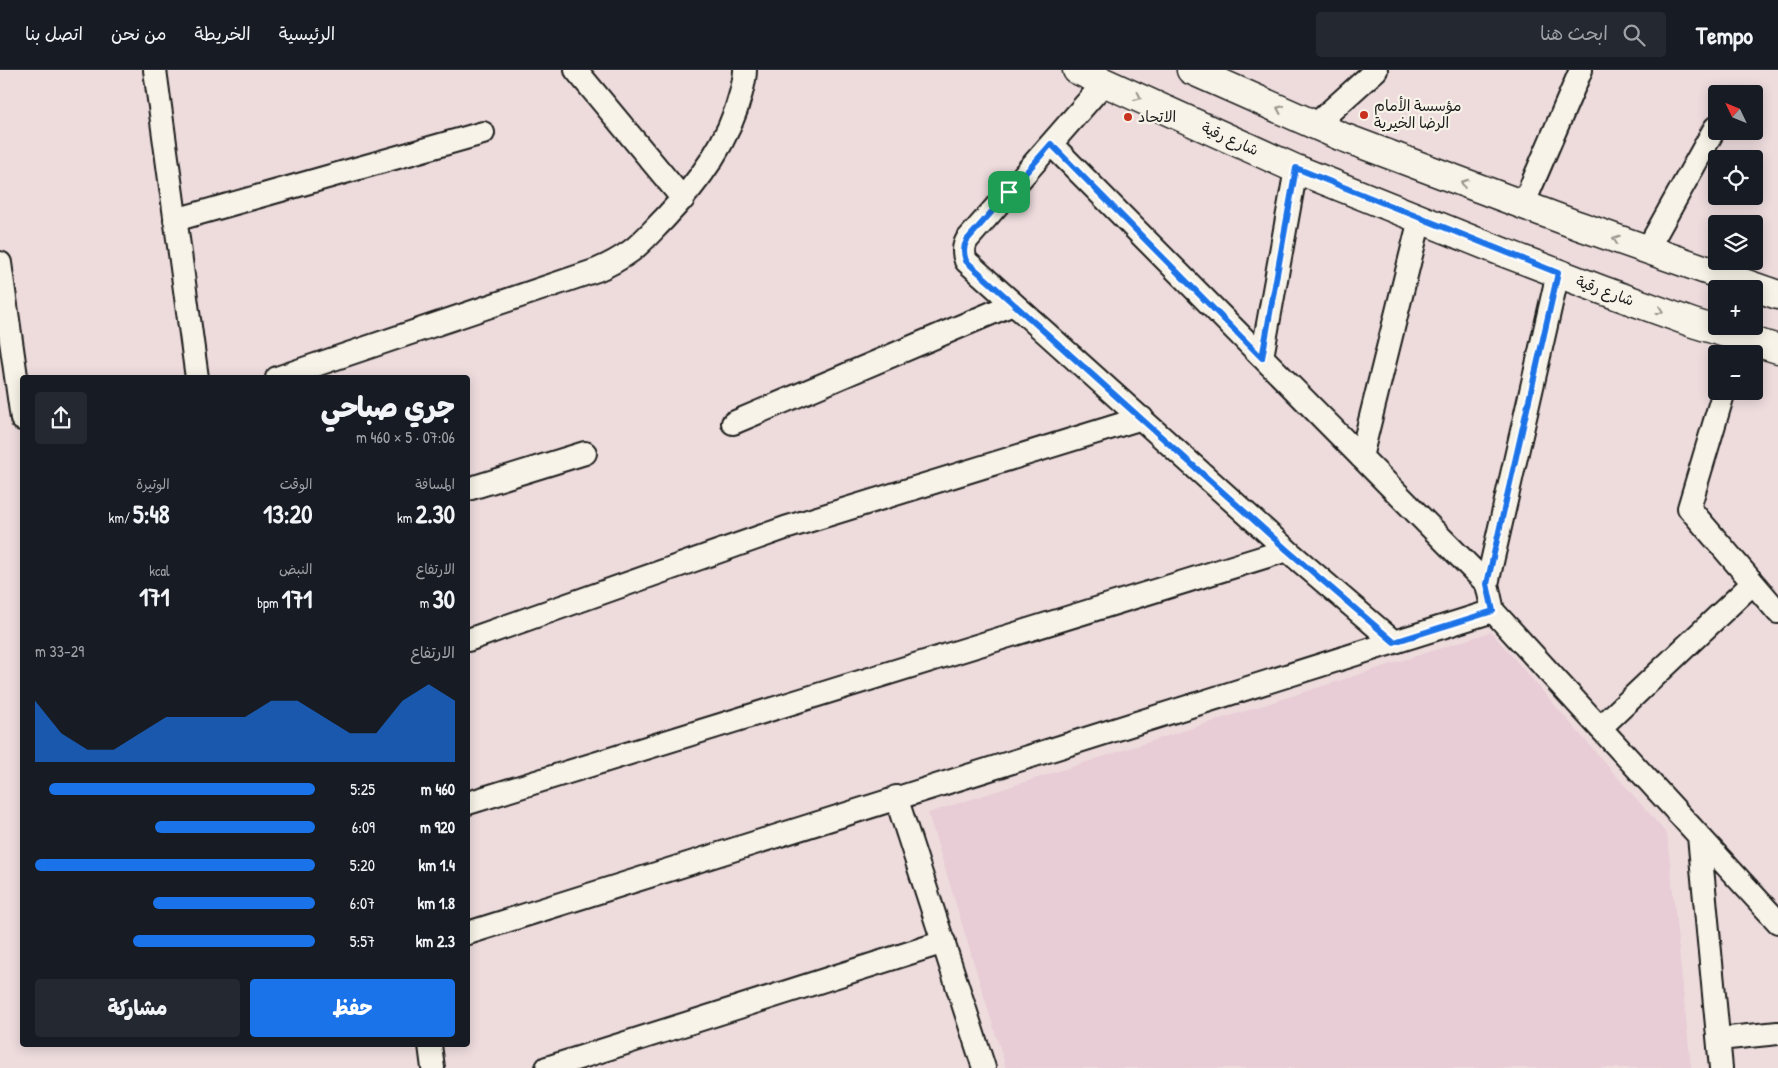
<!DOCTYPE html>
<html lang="ar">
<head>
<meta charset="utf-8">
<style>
  :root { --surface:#171b24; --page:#242831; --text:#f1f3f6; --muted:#9ea1a6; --line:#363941; --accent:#1a73e8 }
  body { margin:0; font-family:"Patrick Hand","Playpen Sans Arabic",sans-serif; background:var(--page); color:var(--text); direction:rtl; height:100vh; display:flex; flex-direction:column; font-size:19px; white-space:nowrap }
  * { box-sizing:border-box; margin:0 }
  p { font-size:16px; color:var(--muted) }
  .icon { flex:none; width:28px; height:28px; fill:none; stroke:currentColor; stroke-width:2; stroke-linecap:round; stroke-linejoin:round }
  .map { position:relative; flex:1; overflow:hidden; direction:ltr }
  .panel { position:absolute; left:20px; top:305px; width:450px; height:672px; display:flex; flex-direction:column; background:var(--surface); border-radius:5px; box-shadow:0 2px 12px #0003; direction:rtl }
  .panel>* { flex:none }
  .needle { width:32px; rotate:313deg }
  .buttons { position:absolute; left:1708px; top:15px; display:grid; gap:10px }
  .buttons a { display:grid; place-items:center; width:55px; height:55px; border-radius:5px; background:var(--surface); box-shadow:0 2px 12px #0003; font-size:25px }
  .pin { position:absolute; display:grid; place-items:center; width:42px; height:42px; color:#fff; margin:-21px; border-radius:10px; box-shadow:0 2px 8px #0006 }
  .round { display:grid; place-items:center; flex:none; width:52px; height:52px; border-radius:5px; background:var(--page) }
  .summary { display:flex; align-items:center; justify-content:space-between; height:85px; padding:0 15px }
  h1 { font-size:28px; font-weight:800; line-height:38px }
  .figures { display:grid; grid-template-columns:repeat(3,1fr); gap:8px; height:85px; padding:5px 15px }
  .figures div { display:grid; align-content:center }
  .figures b { font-size:25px; font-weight:800 }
  .figures small { font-size:14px; font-weight:400 }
  .figures p { font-size:14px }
  .chart { height:140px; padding:10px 15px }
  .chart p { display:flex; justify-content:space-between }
  .chart svg { width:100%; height:90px; margin-top:5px; fill:var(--accent); opacity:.7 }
  .cta { display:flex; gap:10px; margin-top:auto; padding:10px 15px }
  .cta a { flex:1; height:58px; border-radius:5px; background:var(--accent); color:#fff; font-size:20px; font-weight:800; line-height:58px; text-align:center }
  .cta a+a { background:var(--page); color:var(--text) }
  ul { padding:0 15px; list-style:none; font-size:16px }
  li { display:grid; grid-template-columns:80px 60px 1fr; align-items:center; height:38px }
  li i { height:12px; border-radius:6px; background:var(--accent) }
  header { display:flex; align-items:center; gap:30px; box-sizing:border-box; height:70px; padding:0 25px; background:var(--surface); border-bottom:1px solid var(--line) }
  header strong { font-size:24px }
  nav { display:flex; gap:28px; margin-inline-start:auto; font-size:18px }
  .search { width:350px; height:45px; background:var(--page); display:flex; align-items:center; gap:12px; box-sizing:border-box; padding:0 18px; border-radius:5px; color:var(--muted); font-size:19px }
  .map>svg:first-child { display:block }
</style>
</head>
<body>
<header>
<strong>Tempo</strong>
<div class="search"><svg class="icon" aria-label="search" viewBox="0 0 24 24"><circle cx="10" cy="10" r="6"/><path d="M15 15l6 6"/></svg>ابحث هنا</div>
<nav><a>الرئيسية</a><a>الخريطة</a><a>من نحن</a><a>اتصل بنا</a></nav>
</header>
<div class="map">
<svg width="1778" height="998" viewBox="0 0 1778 998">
  <rect width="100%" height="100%" fill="#eedcdd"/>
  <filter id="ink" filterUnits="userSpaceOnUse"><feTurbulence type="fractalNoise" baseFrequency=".02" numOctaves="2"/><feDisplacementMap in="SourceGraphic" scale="10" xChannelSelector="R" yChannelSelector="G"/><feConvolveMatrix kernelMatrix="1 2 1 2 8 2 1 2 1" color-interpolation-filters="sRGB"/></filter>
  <g filter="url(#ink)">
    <path fill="#e8ccd6" d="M1491,562L1667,764L1691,998H1006L928,743Z"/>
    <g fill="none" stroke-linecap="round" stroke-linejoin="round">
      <g stroke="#1c1c1c" stroke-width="26">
        <path id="minor" d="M155,0L197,308
          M576,0L683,129
          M1105,12L967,170C963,177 963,183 966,191L1287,480L1394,572
          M1315,55L1376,0
          M1051,74L1487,514L1493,541L1778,852
          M1523,135L1581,0
          M175,150L483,63
          M1647,180L1715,58
          M0,193L22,349
          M1262,287L1296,99
          M277,308L597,200C609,195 620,189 631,181C643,172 653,160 664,149C698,113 729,72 741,23C743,15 745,8 745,0
          M1724,321L1689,438L1778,542
          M733,353L1013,234
          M1361,387L1420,149
          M468,419L585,383
          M1487,514L1558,203
          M468,570L785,458L1142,348
          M1600,658L1753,513
          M896,727L984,998
          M468,733L1287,480
          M1699,766L1721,998
          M468,863L1493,541
          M1719,969L1778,963
          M430,975L433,998
          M547,998L944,872"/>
      </g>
      <g stroke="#1c1c1c" stroke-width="31">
        <path id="tertiary" d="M1077,0L1296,99L1500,181L1602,220L1693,253L1778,279
          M1191,0L1340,66L1577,155L1778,225"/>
      </g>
      <use href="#minor" stroke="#f7f3e8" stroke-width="22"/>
      <use href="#tertiary" stroke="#f7f3e8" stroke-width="28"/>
    </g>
    <defs><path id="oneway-chevron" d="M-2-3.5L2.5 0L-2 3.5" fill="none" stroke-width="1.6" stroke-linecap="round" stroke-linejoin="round" transform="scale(1.25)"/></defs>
    <g stroke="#94928c">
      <use href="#oneway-chevron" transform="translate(1138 27) rotate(25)"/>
      <use href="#oneway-chevron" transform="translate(1280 39) rotate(-156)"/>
      <use href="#oneway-chevron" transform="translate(1464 113) rotate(-159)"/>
      <use href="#oneway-chevron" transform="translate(1616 169) rotate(-160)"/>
      <use href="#oneway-chevron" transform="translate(1660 241) rotate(20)"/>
    </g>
  </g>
  <g fill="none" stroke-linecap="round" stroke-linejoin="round" filter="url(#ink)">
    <g stroke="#fff" stroke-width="10">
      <path id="route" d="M1051,74L1262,288L1296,98L1558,203L1487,514L1493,541L1394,572L1287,480L966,191C963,183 963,177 967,170Z"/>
    </g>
    <use href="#route" stroke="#1a73e8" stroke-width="6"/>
  </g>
  <g fill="#c8321e" stroke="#f7f3e8" stroke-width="2">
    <circle cx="1364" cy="45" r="5"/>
    <circle cx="1128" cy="47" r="5"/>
  </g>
  <g text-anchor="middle" stroke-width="4.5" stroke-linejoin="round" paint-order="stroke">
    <g font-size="15" fill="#1c1c1c" stroke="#f7f3e8" text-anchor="start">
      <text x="1374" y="41">مؤسسة الأمام<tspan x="1374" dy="17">الرضا الخيرية</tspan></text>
      <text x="1138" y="52">الاتحاد</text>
    </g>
    <g font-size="15" fill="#1c1c1c" stroke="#f7f3e8">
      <text transform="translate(1230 69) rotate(24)" y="5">شارع رقية</text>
      <text transform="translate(1605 221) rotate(20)" y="5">شارع رقية</text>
    </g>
  </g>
</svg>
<div class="buttons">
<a><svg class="needle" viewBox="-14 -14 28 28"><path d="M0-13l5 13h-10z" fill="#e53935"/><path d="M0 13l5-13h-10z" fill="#9ea1a6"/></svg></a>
<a><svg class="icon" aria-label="locate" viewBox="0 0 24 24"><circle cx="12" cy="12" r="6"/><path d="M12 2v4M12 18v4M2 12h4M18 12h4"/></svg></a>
<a><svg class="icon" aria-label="layers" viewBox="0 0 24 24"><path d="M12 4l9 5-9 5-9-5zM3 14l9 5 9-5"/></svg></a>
<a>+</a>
<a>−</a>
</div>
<div class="pin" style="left:1009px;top:122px;background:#1e9e55"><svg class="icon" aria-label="arrive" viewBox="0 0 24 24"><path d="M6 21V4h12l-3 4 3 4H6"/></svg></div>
<section class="panel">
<div class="summary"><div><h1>جري صباحي</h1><p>07:06 · 5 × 460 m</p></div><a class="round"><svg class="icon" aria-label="share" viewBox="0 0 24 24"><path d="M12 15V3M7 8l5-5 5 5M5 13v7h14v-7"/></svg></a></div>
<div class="figures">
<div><p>المسافة</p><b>2.30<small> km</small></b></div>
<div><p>الوقت</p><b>13:20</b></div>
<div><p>الوتيرة</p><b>5:48<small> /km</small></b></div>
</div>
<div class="figures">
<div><p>الارتفاع</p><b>30<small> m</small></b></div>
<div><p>النبض</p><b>171<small> bpm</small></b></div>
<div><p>kcal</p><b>171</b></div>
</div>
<div class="chart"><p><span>الارتفاع</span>29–33 m</p>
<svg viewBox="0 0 160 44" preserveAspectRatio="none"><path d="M0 44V14L10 30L20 38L30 38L40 30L50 22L60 22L70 22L80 22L90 14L100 14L110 22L120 30L130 30L140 14L150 6L160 14V44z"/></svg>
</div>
<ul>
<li><b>460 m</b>5:25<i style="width:95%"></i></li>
<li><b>920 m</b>6:09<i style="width:57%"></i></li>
<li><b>1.4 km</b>5:20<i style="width:100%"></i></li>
<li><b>1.8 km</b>6:07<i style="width:58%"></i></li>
<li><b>2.3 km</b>5:57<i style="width:65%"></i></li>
</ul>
<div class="cta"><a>حفظ</a><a>مشاركة</a></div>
</section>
</div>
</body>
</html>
